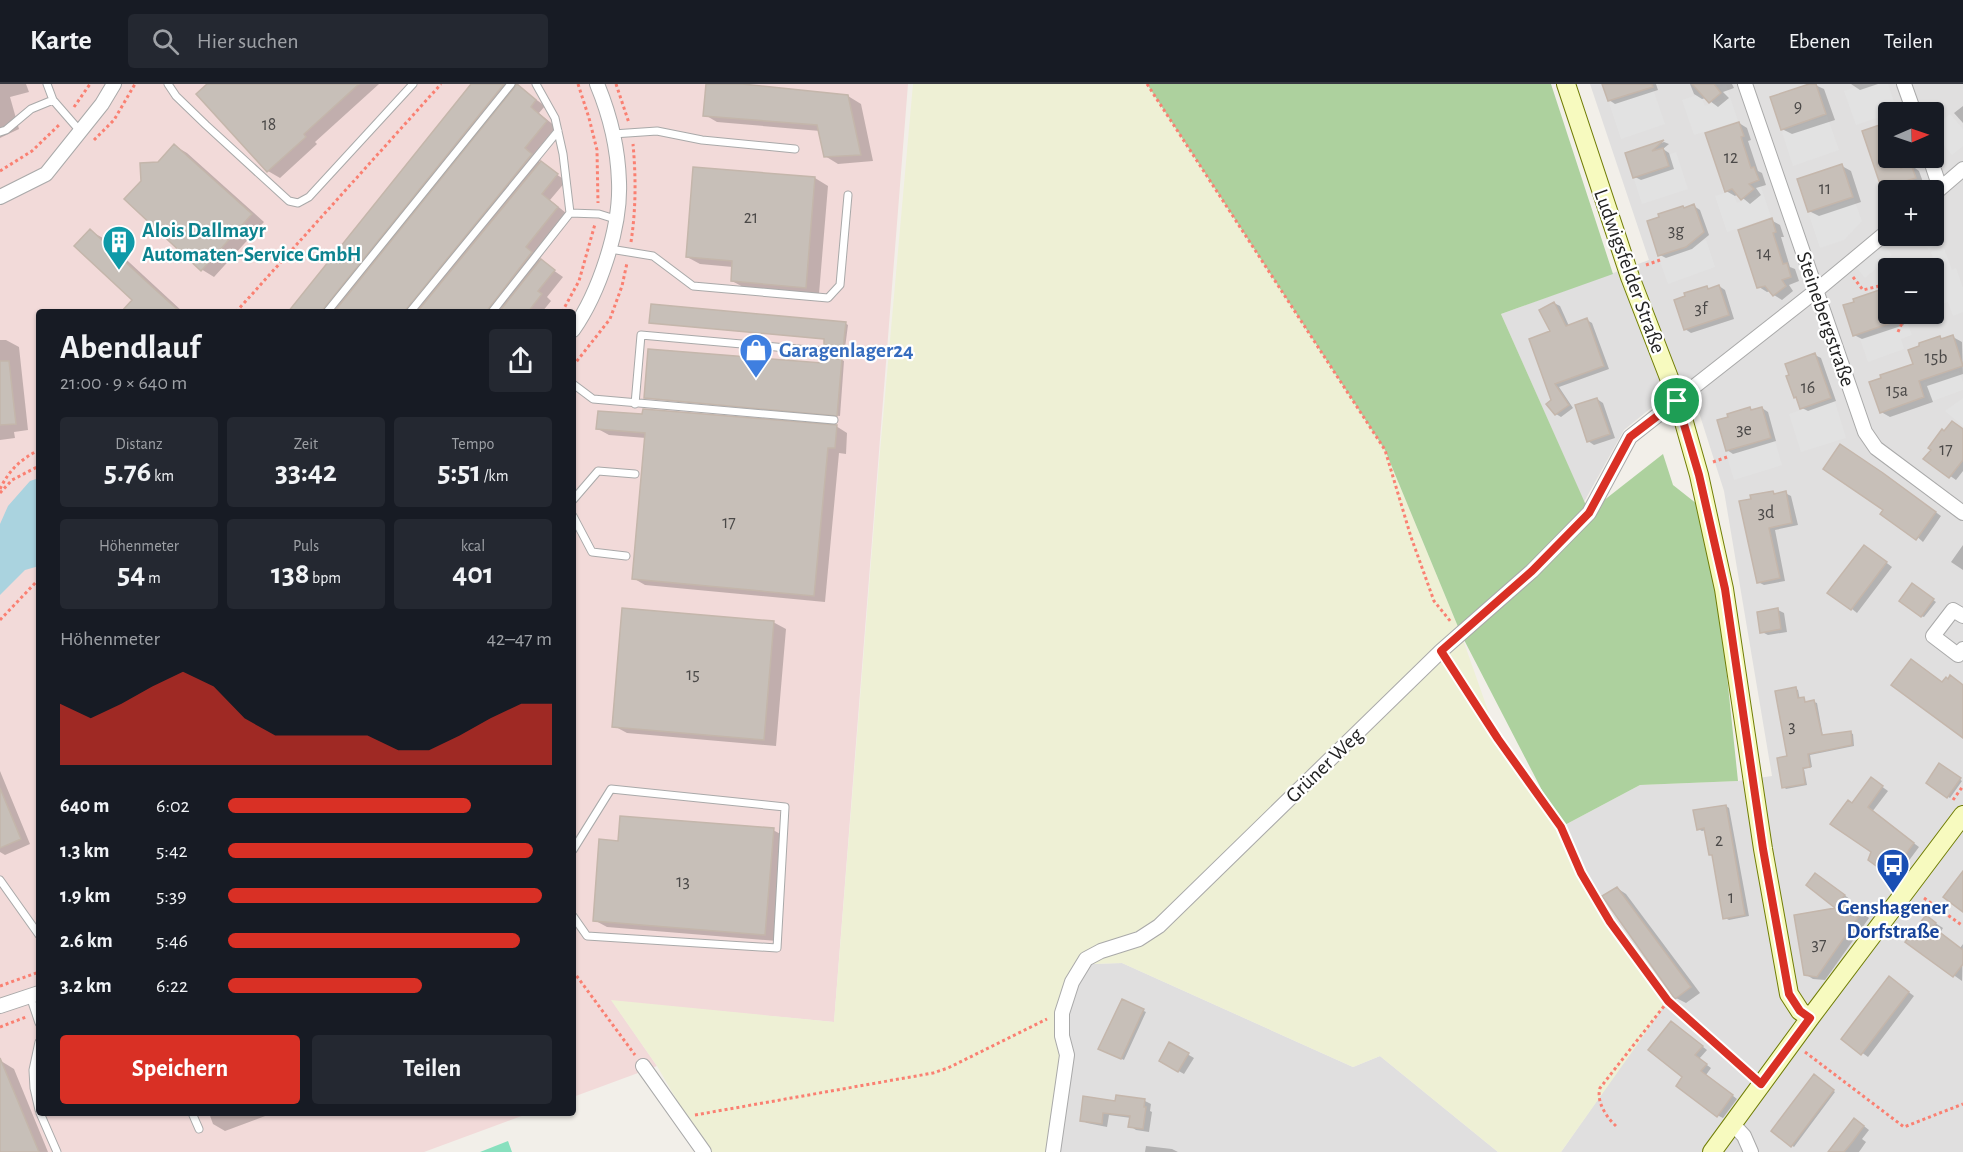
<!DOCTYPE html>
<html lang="de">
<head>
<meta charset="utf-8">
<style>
  :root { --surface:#171b24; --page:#242831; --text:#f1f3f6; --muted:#9ea1a6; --line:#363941; --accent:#d93025 }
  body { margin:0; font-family:"Alegreya Sans",sans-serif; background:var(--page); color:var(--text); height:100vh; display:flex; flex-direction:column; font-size:22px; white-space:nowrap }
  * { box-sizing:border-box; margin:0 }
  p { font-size:20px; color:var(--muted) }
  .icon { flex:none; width:33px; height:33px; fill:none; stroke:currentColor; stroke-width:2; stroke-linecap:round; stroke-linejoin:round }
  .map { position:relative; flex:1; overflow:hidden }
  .panel { position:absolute; left:36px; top:225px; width:540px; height:807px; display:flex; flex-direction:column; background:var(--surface); border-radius:6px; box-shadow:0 2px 4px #0004 }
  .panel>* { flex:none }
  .needle { width:39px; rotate:88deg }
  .buttons { position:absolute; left:1878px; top:18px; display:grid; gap:12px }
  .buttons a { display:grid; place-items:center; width:66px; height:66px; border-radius:6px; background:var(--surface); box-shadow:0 2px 4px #0004; font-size:30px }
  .pin { position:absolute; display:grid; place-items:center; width:51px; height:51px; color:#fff; margin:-26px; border:3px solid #fff; border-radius:50%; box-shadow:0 2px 6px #0007 }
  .round { display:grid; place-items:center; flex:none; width:63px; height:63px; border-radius:6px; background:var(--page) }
  .headline { display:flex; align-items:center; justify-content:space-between; height:102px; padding:0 24px }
  h1 { font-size:33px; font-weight:700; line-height:45px }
  .figures { display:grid; grid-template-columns:repeat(3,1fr); gap:9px; height:102px; padding:6px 24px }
  .figures div { display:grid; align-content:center; border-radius:6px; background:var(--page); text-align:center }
  .figures b { font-size:30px; font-weight:700 }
  .figures small { font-size:16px; font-weight:400 }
  .figures p { font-size:16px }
  .chart { height:168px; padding:12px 24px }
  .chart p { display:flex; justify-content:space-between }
  .chart svg { width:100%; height:108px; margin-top:6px; fill:var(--accent); opacity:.7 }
  .cta { display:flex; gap:12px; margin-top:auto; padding:12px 24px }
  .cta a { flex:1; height:69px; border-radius:6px; background:var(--accent); color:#fff; font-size:24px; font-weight:700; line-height:69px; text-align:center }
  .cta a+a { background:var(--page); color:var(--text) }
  ul { padding:0 24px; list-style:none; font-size:20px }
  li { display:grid; grid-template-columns:96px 72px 1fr; align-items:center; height:45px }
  li i { height:15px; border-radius:8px; background:var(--accent) }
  header { display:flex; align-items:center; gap:36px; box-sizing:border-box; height:84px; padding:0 30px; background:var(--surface); border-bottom:2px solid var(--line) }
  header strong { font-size:28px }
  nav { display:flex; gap:33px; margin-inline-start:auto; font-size:21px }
  .search { width:420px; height:54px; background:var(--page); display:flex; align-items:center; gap:15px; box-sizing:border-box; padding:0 21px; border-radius:6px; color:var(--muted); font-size:22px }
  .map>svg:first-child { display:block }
</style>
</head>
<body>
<header>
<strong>Karte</strong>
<div class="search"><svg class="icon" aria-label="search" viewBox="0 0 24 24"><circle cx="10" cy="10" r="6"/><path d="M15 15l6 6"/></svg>Hier suchen</div>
<nav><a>Karte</a><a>Ebenen</a><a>Teilen</a></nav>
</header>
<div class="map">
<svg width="1963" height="1068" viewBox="0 0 1963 1068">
  <rect width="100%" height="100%" fill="#f2efe9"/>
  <path fill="#e0dfdf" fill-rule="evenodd" d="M1590,0H1963V1068H1561L1667,917L1610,838L1581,789L1561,743L1640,701L1738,697L1772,692L1724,407L1688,294L1624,346L1584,418L1501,230L1649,176ZM1888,28H1934V74H1888ZM1888,106H1934V152H1888ZM1888,184H1934V230H1888Z
    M1122,879L1353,983L1380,972L1498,1068H1053L1062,929L1089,880Z"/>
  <path fill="#f2dad9" d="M0,0H908L834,938L612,917L657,982L573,1013V228H39V1029H530L424,1068H0Z"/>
  <path fill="#eef0d5" d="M913,0H1147L1385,366L1461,550L1498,655L1561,743L1581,789L1610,838L1668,917L1561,1068H1498L1380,972L1353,983L1122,879L1089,880L1062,929L1053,1068H707L657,982L611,916L834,938L879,379Z"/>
  <path fill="#add19e" d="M1147,0H1551L1613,190L1501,230L1589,428L1663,370L1673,401L1697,420L1718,506L1738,697L1640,701L1561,743L1461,550L1385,366Z"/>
  <path fill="#88e0be" d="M508,1057L512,1068H480Z"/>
  <path fill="#e2e2e2" d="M1864,0H1888L1897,27L1856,41L1844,7Z
    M1726,1L1738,37L1694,51L1682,16L1700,10L1705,22L1725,15L1720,3Z
    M1653,5L1665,40L1621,55L1609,19Z
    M1950,30L1963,45V62L1952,71L1942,59L1937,41Z
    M1827,32L1839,66L1793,82L1782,48Z
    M1676,68L1688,105L1642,120L1634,95L1670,83L1667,71Z
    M1759,97L1771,133L1727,148L1715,112L1732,107L1737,119L1757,112L1753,99Z
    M1854,115L1862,137L1844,156L1820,164L1809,131Z
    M1934,149L1940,157L1929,166L1917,152H1934Z
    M1706,156L1715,183L1668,200L1658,172Z
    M1884,161L1892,171L1865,194L1857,184Z
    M1944,164L1952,186L1956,184L1963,204V228L1953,232L1948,218L1934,222V210L1944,206L1931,168Z
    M1907,238L1912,251L1901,255L1904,265L1868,278L1860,255Z
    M1959,287L1963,298V306L1930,318L1923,299Z
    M1963,314V342L1945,327Z
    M1834,315L1846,354L1801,368L1789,330Z
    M1774,354L1782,381L1734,396L1726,369Z"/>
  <path fill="#aad3df" d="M39,394V482L25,486L0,511V440L8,422L30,397Z"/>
  <path fill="#0003" d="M0,0H26L29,8L10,13L19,45L0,54Z
    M209,0H379L315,58L317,60L280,94L268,87Z
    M473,0H518L516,1L545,22L539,29L556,43L534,70L541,76L539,78L566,97L550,116L566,129L534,169L541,174L539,176L563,193L547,213L551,217L542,228H290Z
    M708,0H727L848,12L861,20L873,77L838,80L825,72L820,47L717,38L705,31Z
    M1604,0H1656L1658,6L1615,20L1609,16Z
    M1690,0H1732L1734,4L1723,8L1729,14L1718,23L1706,14L1702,15L1694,10Z
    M1813,0L1824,5L1835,36L1792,50L1782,45Z
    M1851,0H1878L1860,6Z
    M1963,22V39L1954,29Z
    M1739,39L1747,44L1751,56L1748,57L1758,87L1762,89L1766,101L1756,104L1761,111L1750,120L1738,110L1735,112L1726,107Z
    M1888,40V74H1912L1915,84L1919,87L1923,98L1913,102L1917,106L1888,107L1884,105L1864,48Z
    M1664,58L1669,60L1663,65L1669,69L1674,85L1641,96L1635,93L1627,70Z
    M175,62L187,69L264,138L214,193L201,185L158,79Z
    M1842,82L1851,87L1861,118L1819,132L1809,127Z
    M815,94L828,102L819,210L745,204L732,197L733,183L700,180L687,173Z
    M1694,122L1700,126L1709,151L1692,165L1666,174L1660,171L1683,123L1686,125Z
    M1771,136L1780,141L1784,153H1781L1790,183L1795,185L1799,197L1789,201L1793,207L1782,216L1774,211L1771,207L1767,208L1759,203Z
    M90,147L103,154L183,228H123L134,216Z
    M1926,176L1934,181L1943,209L1934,212V184H1894L1913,177L1917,179Z
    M1888,189V230H1901L1904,241L1862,255L1854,251L1888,204L1883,191Z
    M1719,202L1725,206L1734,235L1691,249L1685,245L1706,203L1710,205Z
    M1554,219L1560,222L1569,242L1587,236L1592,239L1609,285L1559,303L1573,324L1561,333L1556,330L1552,317V248Z
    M845,239L848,241L845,264L828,262L826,255Z
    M1940,253L1944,256L1953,253L1962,258L1963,290L1927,302L1933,318L1890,333L1881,328L1915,281Z
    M0,256H6L19,263L28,346L14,348L15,354L0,356Z
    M1815,271L1821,274L1836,317L1808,327L1802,324L1799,316L1795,313L1791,292Z
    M842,276L844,277L840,332L645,313Z
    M1597,315L1603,319L1615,354L1594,361L1588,357Z
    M1762,324L1768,328L1776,357L1733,370L1727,366L1749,325L1753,327Z
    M836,342L847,349L846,370L839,369L825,518L645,501L633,494L646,354L609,351L598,345Z
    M1963,346V387L1956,396L1926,375L1945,348Z
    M1889,394L1941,432L1923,458L1886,425Z
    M1773,408L1777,411L1785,409L1791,412L1798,441L1775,446L1785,497L1764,501L1758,498Z
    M1963,461V486L1951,478Z
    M1870,466L1892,483L1857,529L1852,525Z
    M1915,502L1936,518L1924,533L1921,532Z
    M1778,526L1784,529L1787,548L1768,551L1762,548Z
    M773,538L786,545L776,662L627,649L614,642Z
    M1796,605L1798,606L1800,616L1803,615L1806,619L1814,618L1817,619L1823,652L1851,649L1853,650L1854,662L1810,671L1812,683L1804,685L1807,701L1786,705L1784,703L1789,673Z
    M1939,681L1962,697L1950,714L1928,699Z
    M0,687L30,760L5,771L0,768Z
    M1877,699L1888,707L1872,728L1919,763L1896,794L1891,791L1873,767L1853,721Z
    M1726,722L1729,724L1749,832L1729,836L1725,834L1713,772L1710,770L1706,746L1702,747L1698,745Z
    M773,746L786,753L777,857L607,843L594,836L619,758Z
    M1823,795L1851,816L1849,819L1869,834L1825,896L1813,895L1805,890L1839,825Z
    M1617,804L1626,810L1700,909L1686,919L1676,914Z
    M1926,833L1943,844L1940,849L1960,864L1963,860L1962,897L1907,858Z
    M1895,898L1914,912L1868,973L1843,955Z
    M1122,917L1146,928L1124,976L1100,964Z
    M1676,942L1707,966L1699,975L1711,984L1706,991L1737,1015L1723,1034L1717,1031L1684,993Z
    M1170,960L1194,974L1184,990L1161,977Z
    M1,977L14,985L48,1068H0Z
    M1814,992L1835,1008L1794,1063L1773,1047Z
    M1118,1013L1145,1017L1151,1020L1150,1027L1152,1028L1149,1048L1136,1046L1130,1042L1131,1034L1109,1031L1107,1043L1087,1039L1081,1036L1117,1018Z
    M209,1029H273L225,1047L213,1040Z
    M1860,1039L1869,1046L1862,1055L1866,1058L1859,1068H1830Z
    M1146,1062L1172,1065L1178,1068H1145Z"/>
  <path fill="#c7bfb8" stroke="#c4b6ab" stroke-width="1.5" d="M207,0H359L304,50L306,53L267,88L196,10Z
    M471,0H504L321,228H288Z
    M517,0L536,16L531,23L547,37L525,64L532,70L404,228H334Z
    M706,0H742L848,11L861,71L824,73L817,41L703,32Z
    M1602,0H1652L1653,3L1608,17Z
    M1692,0H1714L1721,9L1709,19Z
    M1809,0H1816L1826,30L1781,46L1770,13Z
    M1739,38L1744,52L1741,53L1751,84L1754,83L1759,96L1749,100L1754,105L1741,116L1732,105L1725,108L1705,49Z
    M1888,38V74H1897L1901,84L1911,80L1916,94L1906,97L1914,106H1892L1889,103L1882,106L1862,47Z
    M1664,56L1652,67L1663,64L1669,82L1633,94L1625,69Z
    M174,60L252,130L201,187L124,115L141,97L140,79L158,78Z
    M541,77L558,90L542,110L558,123L526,163L532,168L486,228H417Z
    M1842,80L1853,113L1808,128L1797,95Z
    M693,83L815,93L806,204L731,197L732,177L686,173Z
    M1694,120L1704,148L1686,163L1658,172L1647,137L1659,133L1658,130L1683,122L1684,124Z
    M1772,134L1776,148L1773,149L1783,180L1787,179L1791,193L1782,196L1786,202L1773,212L1765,202L1757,204L1738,146Z
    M90,145L148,199L180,228H121L132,216L74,162Z
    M541,175L555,186L538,207L542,210L528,228H499Z
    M1719,201L1729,231L1684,246L1674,216L1685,212L1684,209L1707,202L1708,205Z
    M1888,203V240L1853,252L1843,221L1854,218L1853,215Z
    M1554,218L1566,242L1587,234L1604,282L1555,300L1569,321L1555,331L1546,320L1551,316L1529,255L1550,247L1539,226Z
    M651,220L846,238L843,264L824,262V255L649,239Z
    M1953,251L1963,282L1919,297L1924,313L1880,329L1869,298L1881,294L1880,291L1913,280L1908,266L1919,262V259L1940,252L1941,255Z
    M648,265L822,279L823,273L842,275L837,332L644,314Z
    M1815,269L1831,314L1800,325L1796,313L1794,314L1786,292L1789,291L1785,280Z
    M0,277H9L16,340L0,341Z
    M1597,314L1610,350L1587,358L1575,321Z
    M1750,323L1751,326L1762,323L1771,354L1726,367L1717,336L1728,333L1727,330Z
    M643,325L837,341L835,364H828L814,512L632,495L645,349L596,345L598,327L642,330Z
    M1952,337L1963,345V376L1949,394L1923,375L1931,366L1928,364L1942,345L1944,347Z
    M1840,360L1883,389L1936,428L1916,456L1880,430L1883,426L1823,385Z
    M1773,407L1774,410L1786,407L1792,439L1769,444L1780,494L1757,499L1739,417L1751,415L1750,411Z
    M1864,461L1887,478L1851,526L1827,509Z
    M1912,499L1934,515L1921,533L1899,517Z
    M622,524L774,537L764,656L612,643Z
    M1778,524L1781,545L1760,549L1757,528Z
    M1911,575L1942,598L1946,593L1948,595L1950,591L1963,601V654L1891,601Z
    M1796,603L1798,614L1804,613L1805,618L1814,616L1822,651L1851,647L1852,661L1808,670L1810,683L1803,684L1805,700L1782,704L1777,674L1787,672L1775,607Z
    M1939,679L1961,694L1947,714L1926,699Z
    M1871,693L1883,702L1868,723L1914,759L1890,792L1868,776L1871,768L1830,740L1848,716L1852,719Z
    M0,704L21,755L0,764Z
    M1726,721L1745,831L1723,835L1712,771H1709L1704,744L1697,746L1693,726Z
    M620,732L774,744L765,851L593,837L599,755L618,757Z
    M1963,787V828L1943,813Z
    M1815,789L1845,811L1842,814L1862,828L1817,893L1804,891L1794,831L1835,824L1806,801Z
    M1617,803L1691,903L1675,915L1602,812Z
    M1926,831L1936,839L1933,843L1963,866V880L1953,893L1905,858Z
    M1889,892L1909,908L1861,971L1841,955Z
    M1122,915L1144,925L1121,975L1098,965Z
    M1671,937L1703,962L1695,971L1707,980L1701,987L1733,1011L1717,1033L1676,1002L1682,993L1648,966Z
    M1169,958L1189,969L1178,988L1159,977Z
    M0,974L39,1068H0Z
    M1814,990L1834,1006L1791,1063L1771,1047Z
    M1116,1011L1145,1015L1144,1023H1146L1143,1045L1128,1043L1130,1032L1103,1029L1102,1040L1080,1037L1083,1012L1115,1017Z
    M1854,1034L1864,1042L1853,1057L1844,1068H1828Z"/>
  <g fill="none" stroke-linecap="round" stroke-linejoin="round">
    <g stroke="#a9a9a9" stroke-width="9">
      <path id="lane" d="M47,0L53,16L80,47
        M168,0L176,12L206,41L289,117L298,119L309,113L413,0
        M536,0L555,34L563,70L570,129L599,130L615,135
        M0,48L6,46L31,25L53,16
        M613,50L657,47L702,56L795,65
        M610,165L653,172L693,202L828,214L840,201L848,111
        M327,228L511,0
        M410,228L558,47
        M492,228L570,129
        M573,300L593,315L834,336
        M635,320L641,251L842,269
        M573,416L598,387L635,390
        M573,432L592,468L626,472
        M573,766L611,705L785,723L777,864L587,852L573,832
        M0,796L39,851
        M30,912L39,939
        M39,958L33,986L34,1004L39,1026
        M40,1029L57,1068
        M192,1029L199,1045"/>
    </g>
    <g stroke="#a9a9a9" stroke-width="16">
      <path id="street" d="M1745,0L1865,348L1876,364L1963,429
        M1904,0L1914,28
        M1930,74L1940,104
        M1934,110L1963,85
        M0,113L46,90L102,20L114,0
        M573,246C599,209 621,144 619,98C618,65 610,31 597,0
        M1963,532L1953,526L1933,552L1958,571L1963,565
        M0,922L39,909
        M643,982L704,1068
        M1732,1039L1744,1052L1751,1068
        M1053,1068L1067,971L1062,952V929L1072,898L1086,875L1101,867L1139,855L1159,842L1441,567L1532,487L1589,429L1630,353L1817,206L1888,147"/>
    </g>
    <g stroke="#707d05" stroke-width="20">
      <path id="secondary" d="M1566,0L1630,193L1678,317L1699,391L1724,505L1763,765L1789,910L1800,927L1810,934
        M1712,1068L1810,934L1963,731"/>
    </g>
    <path stroke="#fa8072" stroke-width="3" stroke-dasharray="3 3" stroke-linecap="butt" d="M578,0L589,34L597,66L598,119
      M616,0L629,39
      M1147,0L1385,366L1411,453L1434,517L1451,538
      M74,23L90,0
      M94,56L114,36L135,0
      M0,87L32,67L60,40
      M631,158C636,125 636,93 633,60
      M1646,181L1660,176
      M1853,193L1863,206L1883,201
      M236,228L441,0
      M562,228L579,197L595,140
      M1898,248L1906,230
      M573,282L610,235L622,202L627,179
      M1713,378L1727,373
      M0,405C9,386 21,375 39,366
      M0,409L12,396L39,382
      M0,536L39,495
      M1448,579L1498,655L1561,743L1581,789L1610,838L1668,917L1748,989
      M1953,716L1963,702
      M1924,814L1963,842
      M573,887L635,971
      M0,902L39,888
      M0,943L26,933
      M1805,968L1904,1043L1963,1020
      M695,1031L933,989L948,984L1047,935
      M1616,1042C1606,1033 1596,1017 1600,1004L1668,917"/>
    <use href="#lane" stroke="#fff" stroke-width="7"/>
    <use href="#street" stroke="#fff" stroke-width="14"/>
    <use href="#secondary" stroke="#f7fabf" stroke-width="18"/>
  </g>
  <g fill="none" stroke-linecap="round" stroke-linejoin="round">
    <g stroke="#fff" stroke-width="12">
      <path id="route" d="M1677,317L1699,391L1725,505L1763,765L1789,910L1800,927L1810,934L1761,1000L1668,917L1610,838L1581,789L1561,743L1498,655L1441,567L1532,487L1589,429L1630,353Z"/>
    </g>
    <use href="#route" stroke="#d93025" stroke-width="8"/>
  </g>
  <defs>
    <g id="building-pin" transform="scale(1.725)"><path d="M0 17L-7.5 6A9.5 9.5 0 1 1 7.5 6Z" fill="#0f9aa8" stroke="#fff"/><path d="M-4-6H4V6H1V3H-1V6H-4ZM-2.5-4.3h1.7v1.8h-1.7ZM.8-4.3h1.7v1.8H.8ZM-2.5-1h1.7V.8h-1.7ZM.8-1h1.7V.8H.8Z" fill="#fff"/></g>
    <g id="shop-pin" transform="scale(1.725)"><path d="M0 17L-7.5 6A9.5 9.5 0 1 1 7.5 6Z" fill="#3f7fe0" stroke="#fff"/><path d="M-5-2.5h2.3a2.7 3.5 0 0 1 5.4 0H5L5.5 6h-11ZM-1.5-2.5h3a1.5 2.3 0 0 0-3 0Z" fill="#fff"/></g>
    <g id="bus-pin" transform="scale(1.725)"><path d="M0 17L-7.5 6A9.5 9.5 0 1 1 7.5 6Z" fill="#1a4fb4" stroke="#fff"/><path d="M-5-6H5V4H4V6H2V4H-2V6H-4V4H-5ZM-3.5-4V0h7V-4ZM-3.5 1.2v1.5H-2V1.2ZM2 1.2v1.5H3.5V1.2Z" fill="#fff"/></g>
  </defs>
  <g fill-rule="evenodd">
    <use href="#building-pin" x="119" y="158"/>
    <use href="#shop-pin" x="756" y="266"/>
    <use href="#bus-pin" x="1893" y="781"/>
  </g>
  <g text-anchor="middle" stroke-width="4.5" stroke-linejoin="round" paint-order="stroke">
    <g font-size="18" fill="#4b4948">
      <text x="1798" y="28">9</text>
      <text x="269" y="46">18</text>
      <text x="1731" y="79">12</text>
      <text x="1825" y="110">11</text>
      <text x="751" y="139">21</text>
      <text x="1676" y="152">3g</text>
      <text x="1764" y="175">14</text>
      <text x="1701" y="230">3f</text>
      <text x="1936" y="279">15b</text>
      <text x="1808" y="309">16</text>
      <text x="1897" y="312">15a</text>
      <text x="1744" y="351">3e</text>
      <text x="1946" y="371">17</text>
      <text x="1766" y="434">3d</text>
      <text x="729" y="444">17</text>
      <text x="693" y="596">15</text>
      <text x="1792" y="648">3</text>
      <text x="1719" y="762">2</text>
      <text x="683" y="803">13</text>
      <text x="1731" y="819">1</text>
      <text x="1819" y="866">37</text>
    </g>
    <g font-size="21" font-weight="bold" fill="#0d838f" stroke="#fff" text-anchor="start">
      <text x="142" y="153">Alois Dallmayr<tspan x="142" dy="24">Automaten-Service GmbH</tspan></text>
    </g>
    <g font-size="21" fill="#222" stroke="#fff">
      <text transform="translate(1630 187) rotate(70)" y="7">Ludwigsfelder Straße</text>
      <text transform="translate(1826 235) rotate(71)" y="7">Steinebergstraße</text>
      <text transform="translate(1324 681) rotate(-44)" y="7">Grüner Weg</text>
    </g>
    <g font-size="21" font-weight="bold" fill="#366cbe" stroke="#fff" text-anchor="start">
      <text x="779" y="273">Garagenlager24</text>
    </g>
    <g font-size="21" font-weight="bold" fill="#164399" stroke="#fff">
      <text x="1893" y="830">Genshagener<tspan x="1893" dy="24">Dorfstraße</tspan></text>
    </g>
  </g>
</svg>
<div class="buttons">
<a><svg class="needle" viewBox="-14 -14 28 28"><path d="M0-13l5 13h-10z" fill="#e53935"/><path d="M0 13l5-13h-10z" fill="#9ea1a6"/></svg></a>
<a>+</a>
<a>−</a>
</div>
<div class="pin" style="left:1677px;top:317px;background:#1e9e55"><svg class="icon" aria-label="arrive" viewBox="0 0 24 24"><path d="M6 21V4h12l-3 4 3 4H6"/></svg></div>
<section class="panel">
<div class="headline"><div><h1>Abendlauf</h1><p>21:00 · 9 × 640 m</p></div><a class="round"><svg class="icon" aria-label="share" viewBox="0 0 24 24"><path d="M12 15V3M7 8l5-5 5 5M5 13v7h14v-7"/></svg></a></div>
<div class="figures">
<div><p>Distanz</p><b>5.76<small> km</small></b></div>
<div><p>Zeit</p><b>33:42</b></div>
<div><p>Tempo</p><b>5:51<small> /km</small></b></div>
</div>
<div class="figures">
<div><p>Höhenmeter</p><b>54<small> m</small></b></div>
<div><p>Puls</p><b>138<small> bpm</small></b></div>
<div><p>kcal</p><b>401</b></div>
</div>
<div class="chart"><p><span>Höhenmeter</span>42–47 m</p>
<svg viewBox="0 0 160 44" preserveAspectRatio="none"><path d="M0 44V19L10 25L20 19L30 12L40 6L50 12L60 25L70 32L80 32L90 32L100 32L110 38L120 38L130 32L140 25L150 19L160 19V44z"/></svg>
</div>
<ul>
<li><b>640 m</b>6:02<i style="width:75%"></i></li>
<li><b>1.3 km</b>5:42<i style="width:94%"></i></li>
<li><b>1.9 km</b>5:39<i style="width:97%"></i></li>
<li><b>2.6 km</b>5:46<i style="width:90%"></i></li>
<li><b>3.2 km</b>6:22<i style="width:60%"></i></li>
</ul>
<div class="cta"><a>Speichern</a><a>Teilen</a></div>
</section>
</div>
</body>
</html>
